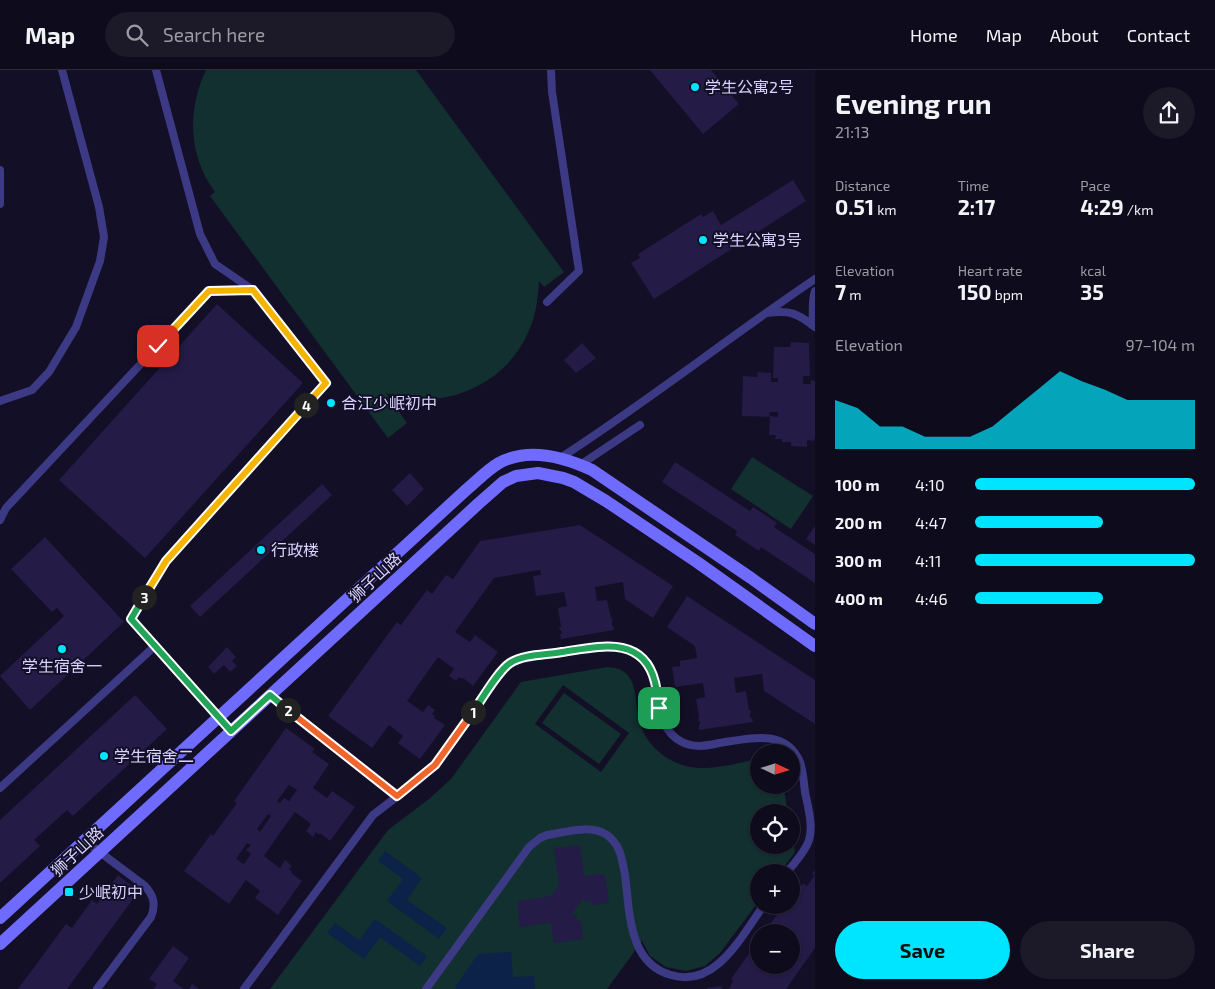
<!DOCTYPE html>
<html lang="en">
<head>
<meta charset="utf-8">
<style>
  :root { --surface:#0e0b1c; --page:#1c1929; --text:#f1f3f6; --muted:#9b9ba3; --line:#2e2b3b; --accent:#00e5ff }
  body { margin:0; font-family:"Exo 2","Noto Sans SC",sans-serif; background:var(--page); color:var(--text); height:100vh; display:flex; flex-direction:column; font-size:19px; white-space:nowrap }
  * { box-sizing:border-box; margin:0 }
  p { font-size:16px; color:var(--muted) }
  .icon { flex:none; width:28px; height:28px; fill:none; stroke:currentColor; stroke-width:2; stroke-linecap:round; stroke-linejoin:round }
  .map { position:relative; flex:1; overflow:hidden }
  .side { display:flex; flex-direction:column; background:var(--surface); width:400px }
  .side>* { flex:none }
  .needle { width:32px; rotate:94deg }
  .controls { position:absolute; left:750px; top:674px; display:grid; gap:10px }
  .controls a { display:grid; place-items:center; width:50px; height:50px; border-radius:50%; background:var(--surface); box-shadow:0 1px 4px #0004,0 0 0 1px var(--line); font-size:25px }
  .pin { position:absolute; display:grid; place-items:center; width:42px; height:42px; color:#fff; margin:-21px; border-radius:10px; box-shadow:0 2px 8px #0006 }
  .km { position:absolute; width:25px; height:25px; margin:-12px; border-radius:50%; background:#222; color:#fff; font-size:14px; line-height:25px; text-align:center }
  .round { display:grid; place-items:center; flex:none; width:52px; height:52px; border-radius:26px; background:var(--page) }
  .headline { display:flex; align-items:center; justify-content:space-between; height:85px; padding:0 20px }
  h1 { font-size:28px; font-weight:700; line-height:38px }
  .stats { display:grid; grid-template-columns:repeat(3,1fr); gap:8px; height:85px; padding:5px 20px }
  .stats div { display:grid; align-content:center }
  .stats b { font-size:21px; font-weight:700 }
  .stats small { font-size:14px; font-weight:400 }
  .stats p { font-size:14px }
  .chart { height:140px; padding:10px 20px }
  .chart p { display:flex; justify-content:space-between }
  .chart svg { width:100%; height:90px; margin-top:5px; fill:var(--accent); opacity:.7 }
  .action { display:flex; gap:10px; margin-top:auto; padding:10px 20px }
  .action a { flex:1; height:58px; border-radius:30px; background:var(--accent); color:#111; font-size:20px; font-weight:700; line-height:58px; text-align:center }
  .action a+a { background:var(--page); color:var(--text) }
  ul { padding:0 20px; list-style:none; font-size:16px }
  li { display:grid; grid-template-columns:80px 60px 1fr; align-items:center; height:38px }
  li i { height:12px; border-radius:6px; background:var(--accent) }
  header { display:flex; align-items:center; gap:30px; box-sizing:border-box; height:70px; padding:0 25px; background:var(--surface); border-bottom:1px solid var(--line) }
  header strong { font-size:24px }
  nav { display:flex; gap:28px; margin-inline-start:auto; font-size:18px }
  .search { width:350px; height:45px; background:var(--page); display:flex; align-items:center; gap:12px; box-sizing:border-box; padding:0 18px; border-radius:28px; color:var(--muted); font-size:19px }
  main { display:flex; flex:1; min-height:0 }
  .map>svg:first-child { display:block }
</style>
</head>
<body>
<header>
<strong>Map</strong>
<div class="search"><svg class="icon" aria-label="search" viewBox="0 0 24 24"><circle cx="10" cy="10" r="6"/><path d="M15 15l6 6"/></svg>Search here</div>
<nav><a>Home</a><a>Map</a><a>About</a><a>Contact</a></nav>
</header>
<main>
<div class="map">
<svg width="815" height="919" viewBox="0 0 815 919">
  <rect width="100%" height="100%" fill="#130f26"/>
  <path fill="#12302f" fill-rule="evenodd" d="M206,0H416L564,202L544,217L539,211C538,229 536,246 528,263C504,317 440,342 386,323L407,353L388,368L210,126L215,122C188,86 187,40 206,0Z
    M752,387L813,426L791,459L731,419Z
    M607,597C641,598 633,630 640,653C646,674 665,691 686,696C709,702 736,693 759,689V715H783L788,742H759V775H791V763L795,782L780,802H759V831L720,883L705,896L686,901L666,897L650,886L642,871L607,919H270L388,760L429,729L451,709L521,612ZM563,615L629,663L601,702L535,654Z
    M564,623L621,664L599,694L542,653Z"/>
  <path fill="#0c2248" d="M385,781L422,808L407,830L447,858L439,869L387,831L403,809L378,791Z
    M375,849L427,886L420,896L380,867L364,889L327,863L335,853L359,870Z
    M511,882L513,907L534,906L535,919H456L455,917L478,884Z"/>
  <path fill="#241b47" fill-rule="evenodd" d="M650,0H711L739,34L703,64Z
    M793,110L806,131L654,229L631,193L640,188L638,184L701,144L703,147L713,141L721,155Z
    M217,234L303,313L145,488L59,410Z
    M791,272L809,273L810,306H803V314H811V310L815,311V367L814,371L807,370V377L791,376V372H782V369H775L776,365H769L770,346L778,347V342H770L769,347L742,346L743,306L757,307L758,302L771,303V312H778V308H773L774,277H790Z
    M582,273L596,288L576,303L564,290Z
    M675,392L750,441L753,437L777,453L774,457L815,484V513L761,477L759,481L735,465L737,461L662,412Z
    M410,403L424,419L407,436L392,420Z
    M322,414L332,425L200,547L190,536Z
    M580,455L673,516L653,548L625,529L623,512L595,517L597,531L607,530L611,548H612V556H613L614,560L561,569L560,564H562L561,560H560L559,557H561L558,538L567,536L564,522L536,526L533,506L541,505L540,500L494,508L455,562L470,572L475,565L498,582L473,616L463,608L462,609L459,607L456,611L449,606L454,599L438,587L407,631L423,642L428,635L435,640L432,644L435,646L434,648L445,655L420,689L398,673L403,666L389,655L372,678L328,646L397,552L401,555L427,520L432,524L446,505L453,509L480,471Z
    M815,456V475L806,469Z
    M45,467L124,552L30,640L0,606L64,546L57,538L52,542L11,499Z
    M687,526L815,610V654L764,621L762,604L734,608L736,623L746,621L749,640H751V643H750V648H752L753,652L699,660V655H700V651H698L699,647L696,629L705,627L703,613L675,617L672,597L680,596V591L697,588L695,576L667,557Z
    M227,577L236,587L232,591L237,596L230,602L224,595L214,604L208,597Z
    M135,625L167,659L73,746L67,740L34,770L40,776L0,813V750Z
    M286,658L315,679L312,682L329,694L313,718L327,728L332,721L355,737L330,771L320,763L319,765L316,762L313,767L306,761L311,754L295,742L279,764L264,786L280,798L285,790L292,796L289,799L292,802L291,803L302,811L278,845L255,828L260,821L246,810L229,834L184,801L211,764L213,766L237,733L234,731ZM289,715L297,720L289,731L284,728L280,733L277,731ZM268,744L271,746L260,762L257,759ZM247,773L251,775L246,780L251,784L244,794L236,789Z
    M580,775L584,806L605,804L609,833L592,835V831L584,832V827L571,845L576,844L577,851H581L583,869L554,873L551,853L520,857L517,831L551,826L559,815L554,778Z
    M815,800V878L786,919H729L733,911L731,909L757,872L759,895H791V862H768L773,856L770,854L784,835H791V825L797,817L799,819L803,813L807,816L815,805L812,804Z
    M118,805L139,821L67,919H18L66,854L72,858L92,830L97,834Z
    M173,876L189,888L173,911L184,919H153L157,914L149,909Z
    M192,914L199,919H189Z
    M722,916V919H707V918Z"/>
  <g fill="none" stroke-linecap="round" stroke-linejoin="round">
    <path stroke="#3d3a85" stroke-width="8" d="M156,0L200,164L215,194L253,220
      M0,100V134
      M547,232L579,201L552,22L551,0
      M767,243C790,240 797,243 815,257
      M812,255C814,243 811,233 815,221
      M0,331L32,320L49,302L76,257L100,191L104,167L99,137L62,0
      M560,388C647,332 729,267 815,209
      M580,395L640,355
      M0,450L6,438L209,221L253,220L326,313L166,491L131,549L231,661
      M270,625L397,726
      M0,718L155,576
      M85,771L145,816C154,826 156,835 151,847L97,919
      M244,919L373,745L416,712L435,695L502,601L510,593L518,590C539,585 561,583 582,579C593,578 605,574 616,576C675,584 641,651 682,672C694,678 706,676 719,673C747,669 785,657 800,692C803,702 804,712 805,722C808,738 815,759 807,775C802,785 794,794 787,802
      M426,919L529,777L540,768L547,765C566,762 590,754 607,765C621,775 622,790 625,805C630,842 628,893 671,905C716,919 742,865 764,835"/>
    <path stroke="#6f6bff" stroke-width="12" d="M0,848L466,420C477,411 487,400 499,393C528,377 564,387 592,400L751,508L815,554
      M0,874L478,434L503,412L516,406L538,403L563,408L574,412L606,431L697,492L815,576"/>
  </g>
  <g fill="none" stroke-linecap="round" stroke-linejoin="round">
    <g stroke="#fff" stroke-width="10">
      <path id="split-1" d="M473,642C482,629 498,601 510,593C524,584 546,585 562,582C597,577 643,564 655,612C657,620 658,630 659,638"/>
    </g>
    <g stroke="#fff" stroke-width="10">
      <path id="split-2" d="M288,640L397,726L435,695L473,642"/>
    </g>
    <g stroke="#fff" stroke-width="10">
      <path id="split-3" d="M144,527L131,549L231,661L270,625L288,640"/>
    </g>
    <g stroke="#fff" stroke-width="10">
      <path id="split-4" d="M144,527L166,491L306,335"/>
    </g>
    <g stroke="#fff" stroke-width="10">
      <path id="split-5" d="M158,276L209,221L253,220L326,313L306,335"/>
    </g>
    <use href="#split-1" stroke="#22a559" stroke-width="6"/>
    <use href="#split-2" stroke="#f0652b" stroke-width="6"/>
    <use href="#split-3" stroke="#22a559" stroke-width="6"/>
    <use href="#split-4" stroke="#f5b400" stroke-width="6"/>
    <use href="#split-5" stroke="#f5b400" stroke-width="6"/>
  </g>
  <g fill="#00e5ff" stroke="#130f26" stroke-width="2">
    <circle cx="695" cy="17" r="5"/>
    <circle cx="703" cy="170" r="5"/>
    <circle cx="331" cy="333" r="5"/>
    <circle cx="261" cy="480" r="5"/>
    <circle cx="62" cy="579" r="5"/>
    <circle cx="104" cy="686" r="5"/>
    <rect x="64" y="817" width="10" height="10" rx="2.5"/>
  </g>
  <g text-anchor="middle" stroke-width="4" stroke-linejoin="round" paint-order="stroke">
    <g font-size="16" fill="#d9d4ff" stroke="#130f26" text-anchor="start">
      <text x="705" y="23">学生公寓2号</text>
      <text x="713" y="176">学生公寓3号</text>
      <text x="341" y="339">合江少岷初中</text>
      <text x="271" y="486">行政楼</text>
      <text x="62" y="602" text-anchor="middle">学生宿舍一</text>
      <text x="114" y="692">学生宿舍二</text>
      <text x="79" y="828">少岷初中</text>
    </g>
    <g font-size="16" fill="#d9d4ff" stroke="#130f26">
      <text transform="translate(375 507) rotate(-43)" y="6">狮子山路</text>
      <text transform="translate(77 781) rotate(-43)" y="6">狮子山路</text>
    </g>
  </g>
</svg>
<div class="controls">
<a><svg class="needle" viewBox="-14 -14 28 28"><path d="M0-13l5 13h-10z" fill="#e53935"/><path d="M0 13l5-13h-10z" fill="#9b9ba3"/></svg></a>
<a><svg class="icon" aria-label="locate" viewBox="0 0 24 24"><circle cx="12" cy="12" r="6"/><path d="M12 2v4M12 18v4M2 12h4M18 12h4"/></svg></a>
<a>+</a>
<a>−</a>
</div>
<div class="pin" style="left:659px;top:638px;background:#1e9e55"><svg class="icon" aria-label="arrive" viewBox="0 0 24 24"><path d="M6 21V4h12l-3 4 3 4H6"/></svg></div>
<div class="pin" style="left:158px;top:276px;background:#d93025"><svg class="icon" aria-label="check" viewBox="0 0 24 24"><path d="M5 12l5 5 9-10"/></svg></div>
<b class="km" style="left:473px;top:642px">1</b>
<b class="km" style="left:288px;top:640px">2</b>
<b class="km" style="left:144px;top:527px">3</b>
<b class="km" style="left:306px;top:335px">4</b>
</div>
<section class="side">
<div class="headline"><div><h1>Evening run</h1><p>21:13</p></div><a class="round"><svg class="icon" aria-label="share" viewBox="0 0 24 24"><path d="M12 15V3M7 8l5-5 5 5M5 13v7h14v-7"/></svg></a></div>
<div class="stats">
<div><p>Distance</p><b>0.51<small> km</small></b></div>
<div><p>Time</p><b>2:17</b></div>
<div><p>Pace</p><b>4:29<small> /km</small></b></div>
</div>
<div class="stats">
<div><p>Elevation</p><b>7<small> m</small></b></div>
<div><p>Heart rate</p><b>150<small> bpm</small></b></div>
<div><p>kcal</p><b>35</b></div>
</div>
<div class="chart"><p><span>Elevation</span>97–104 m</p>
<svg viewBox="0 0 160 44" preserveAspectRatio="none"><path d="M0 44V20L10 24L20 33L30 33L40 38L50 38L60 38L70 33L80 24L90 15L100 6L110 11L120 15L130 20L140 20L150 20L160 20V44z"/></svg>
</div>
<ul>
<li><b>100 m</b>4:10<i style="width:100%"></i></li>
<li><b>200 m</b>4:47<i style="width:58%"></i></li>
<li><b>300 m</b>4:11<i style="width:100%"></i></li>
<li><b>400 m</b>4:46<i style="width:58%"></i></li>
</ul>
<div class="action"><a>Save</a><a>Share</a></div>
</section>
</main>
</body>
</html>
